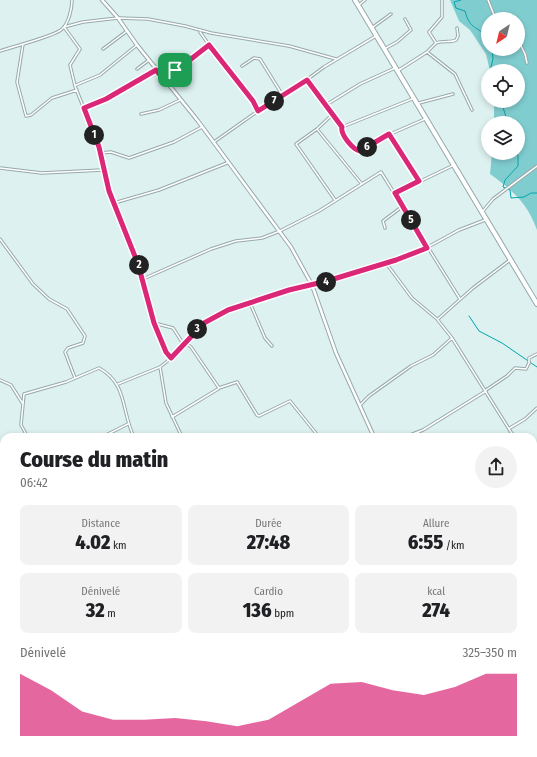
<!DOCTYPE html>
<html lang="fr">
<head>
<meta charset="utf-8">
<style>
  :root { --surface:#fff; --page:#f2f2f2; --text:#202124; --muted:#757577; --accent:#db2777 }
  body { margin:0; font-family:"Fira Sans Condensed",sans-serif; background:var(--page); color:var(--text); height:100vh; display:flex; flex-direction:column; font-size:15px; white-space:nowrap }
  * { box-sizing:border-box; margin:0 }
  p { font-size:13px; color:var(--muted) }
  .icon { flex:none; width:22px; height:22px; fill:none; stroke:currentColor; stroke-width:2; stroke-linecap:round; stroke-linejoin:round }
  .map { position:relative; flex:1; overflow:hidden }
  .side { position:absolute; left:0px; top:433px; width:537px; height:324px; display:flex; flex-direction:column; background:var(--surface); border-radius:12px 12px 0 0; box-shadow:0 2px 6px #0003 }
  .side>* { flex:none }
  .needle { width:26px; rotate:215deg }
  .buttons { position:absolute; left:481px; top:12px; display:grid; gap:8px }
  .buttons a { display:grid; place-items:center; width:44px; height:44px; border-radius:50%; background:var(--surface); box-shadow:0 2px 6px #0003; font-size:20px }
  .pin { position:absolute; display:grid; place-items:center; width:34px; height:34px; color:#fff; margin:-17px; border-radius:8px; box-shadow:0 2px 6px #0006 }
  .km { position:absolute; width:20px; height:20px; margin:-10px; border-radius:50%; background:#222; color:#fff; font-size:11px; line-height:20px; text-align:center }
  .round { display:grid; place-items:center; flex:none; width:42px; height:42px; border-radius:21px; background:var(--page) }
  .overview { display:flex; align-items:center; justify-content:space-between; height:68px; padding:0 20px }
  h1 { font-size:22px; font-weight:800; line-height:30px }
  .stats { display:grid; grid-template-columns:repeat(3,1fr); gap:6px; height:68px; padding:4px 20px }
  .stats div { display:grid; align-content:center; border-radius:8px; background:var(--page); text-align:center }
  .stats b { font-size:20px; font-weight:800 }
  .stats small { font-size:11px; font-weight:400 }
  .stats p { font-size:11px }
  .chart { height:112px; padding:8px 20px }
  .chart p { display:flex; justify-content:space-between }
  .chart svg { width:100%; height:72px; margin-top:4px; fill:var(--accent); opacity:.7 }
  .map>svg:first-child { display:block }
</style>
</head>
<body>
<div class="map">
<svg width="537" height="757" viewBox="0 0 537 757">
  <rect width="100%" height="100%" fill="#ddf1f1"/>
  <path fill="#80cdd0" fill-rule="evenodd" d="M450,0H537V230C527,202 513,191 490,174L492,153H518V123H494V101H518V71H490L486,54L470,30L459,21ZM488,19H518V49H488Z"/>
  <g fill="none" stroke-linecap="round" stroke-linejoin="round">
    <path stroke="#02a6ab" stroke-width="1" d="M461,0L454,2L456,8L465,11C470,30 477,26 488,37
      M490,71L493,59L492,49
      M501,101L508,123
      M516,153L518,155V166L505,180L503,187L510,190L511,198L524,197L531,193H537
      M469,316L479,331L502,343L537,367"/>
    <g stroke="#97a9aa" stroke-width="3.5">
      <path id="street" d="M488,0L494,15L498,19
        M360,4L365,0
        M64,27L80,49L70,65L75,86L99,147L109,191L138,264L154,323L166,352L171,358
        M64,27L83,22L118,18L148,19L185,26L211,33L289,46L336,59
        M373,27L391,14
        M200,32L221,62L253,101L258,111
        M518,40L525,54L527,63
        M436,43C444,40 451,43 456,40L458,36L457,28
        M23,44L17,82L26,116L31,115L52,98L77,90
        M386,48L397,42L411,30L405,19
        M103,49L127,31
        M0,51C11,47 56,36 62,29C69,23 72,8 72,0
        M428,51L436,43L429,32L442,17V0
        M242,66L254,58L260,59L283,96
        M137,69L149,60
        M399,70L427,52L455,74L472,110
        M165,78L208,46
        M307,80L342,127V132L358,151L379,139L425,119
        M76,85L100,75L137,45
        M419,103L453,94
        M326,105L360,84L395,68
        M84,108L106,99L156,70
        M141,114L159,110L180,100
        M333,114L317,129L296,144L335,200
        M342,127L412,99
        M317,129L361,183
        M389,134L419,181
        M214,142L258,111L297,87L324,67L376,36
        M100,153L111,152L129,158L174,142L202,127
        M0,168L42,173L103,170
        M396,193L454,165
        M114,203L159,190L227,163
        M483,211L493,199L537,166
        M385,228L383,221L403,206
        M0,239L33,284L49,299L67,309L85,336L83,343L68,348L65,352L75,378
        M386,263L412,298L437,319L452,338L514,437
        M143,279L211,249L236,241L262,238L280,231L319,211L381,172L460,299
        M250,303L265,338L272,346
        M438,319L473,288L510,260
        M154,323L173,328L184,345
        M186,343L191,347L219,388L237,382L257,415L259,416L290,401L319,437
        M160,367L166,403L182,437
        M0,380L11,385L23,404
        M118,384L160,367L175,355L204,323L228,310L289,289L327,281L417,253L459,230L485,220
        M486,390L507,376L515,368L526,369L529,363V358L537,354
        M360,405L369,396L411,366L433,355L452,338
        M172,417L218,389
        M510,428L525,419L537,408
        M418,432L421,437
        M25,437L26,434L21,425L24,394L66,382L99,368C128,384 121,411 134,437
        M102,437L128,424
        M405,437L423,430L486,391
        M504,437L512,433
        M533,467L537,473
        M0,472H4
        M533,498L537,495
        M0,502L4,508
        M0,553L4,558
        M0,607L4,610
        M533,655L537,652
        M0,713L4,711
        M0,750L4,751
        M533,751L537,749
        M13,753H15
        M19,753L22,757
        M68,753L70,757
        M146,753L152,757
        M228,753L229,757
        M469,753L471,757
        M501,753L506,757
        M140,757L146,753
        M520,757L529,753"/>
    </g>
    <g stroke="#97a9aa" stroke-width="4.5">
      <path id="secondary" d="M102,0L118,18L137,45L198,121L291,247L312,285L336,353L374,437
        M0,603L4,595
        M259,753L262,757"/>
    </g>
    <g stroke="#97a9aa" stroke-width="5">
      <path id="primary" d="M533,545L537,542
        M237,757L240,753"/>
    </g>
    <g stroke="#97a9aa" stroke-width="6">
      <path id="highway" d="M355,0L537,304"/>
    </g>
    <use href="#street" stroke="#fff" stroke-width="1.5"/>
    <use href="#secondary" stroke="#fff" stroke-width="2.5"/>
    <use href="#primary" stroke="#fff" stroke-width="3"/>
    <use href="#highway" stroke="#fff" stroke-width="4"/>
  </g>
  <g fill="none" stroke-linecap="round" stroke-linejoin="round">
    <g stroke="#fff" stroke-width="8">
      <path id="route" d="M209,45L253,101L258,111L307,80L342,127C340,134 353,150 360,151L389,134L419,181L395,193L427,248L396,260L327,281L289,290L228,310L204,323L171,358L166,352L154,323L138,264L109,191L99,147L84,108L106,99L156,70L164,80Z"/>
    </g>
    <use href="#route" stroke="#db2777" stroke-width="5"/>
  </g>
</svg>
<div class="buttons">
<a><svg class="needle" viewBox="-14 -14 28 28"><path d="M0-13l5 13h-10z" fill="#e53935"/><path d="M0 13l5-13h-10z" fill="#757577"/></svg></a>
<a><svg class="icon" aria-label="locate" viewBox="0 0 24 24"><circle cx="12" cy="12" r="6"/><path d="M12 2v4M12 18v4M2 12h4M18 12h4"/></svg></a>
<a><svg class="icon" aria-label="layers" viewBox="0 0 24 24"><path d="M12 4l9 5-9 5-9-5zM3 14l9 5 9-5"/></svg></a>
</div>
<div class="pin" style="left:175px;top:70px;background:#1e9e55"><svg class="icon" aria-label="arrive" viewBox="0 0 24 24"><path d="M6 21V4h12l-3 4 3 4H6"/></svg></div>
<b class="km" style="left:94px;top:135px">1</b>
<b class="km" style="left:139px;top:265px">2</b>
<b class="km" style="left:197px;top:329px">3</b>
<b class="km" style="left:326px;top:282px">4</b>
<b class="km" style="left:411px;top:220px">5</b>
<b class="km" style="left:367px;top:147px">6</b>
<b class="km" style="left:274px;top:101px">7</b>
<section class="side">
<div class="overview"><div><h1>Course du matin</h1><p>06:42</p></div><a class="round"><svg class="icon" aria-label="share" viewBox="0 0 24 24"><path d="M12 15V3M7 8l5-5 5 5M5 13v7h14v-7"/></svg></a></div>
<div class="stats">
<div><p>Distance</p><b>4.02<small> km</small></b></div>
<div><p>Durée</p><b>27:48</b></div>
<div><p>Allure</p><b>6:55<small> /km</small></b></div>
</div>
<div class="stats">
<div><p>Dénivelé</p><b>32<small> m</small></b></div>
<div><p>Cardio</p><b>136<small> bpm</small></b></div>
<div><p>kcal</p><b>274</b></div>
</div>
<div class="chart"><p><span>Dénivelé</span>325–350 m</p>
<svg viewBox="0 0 160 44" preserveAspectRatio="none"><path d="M0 44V6L10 16L20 29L30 34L40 34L50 33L60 35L70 38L80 34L90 23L100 12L110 11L120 16L130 19L140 14L150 6L160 6V44z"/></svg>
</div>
</section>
</div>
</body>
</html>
